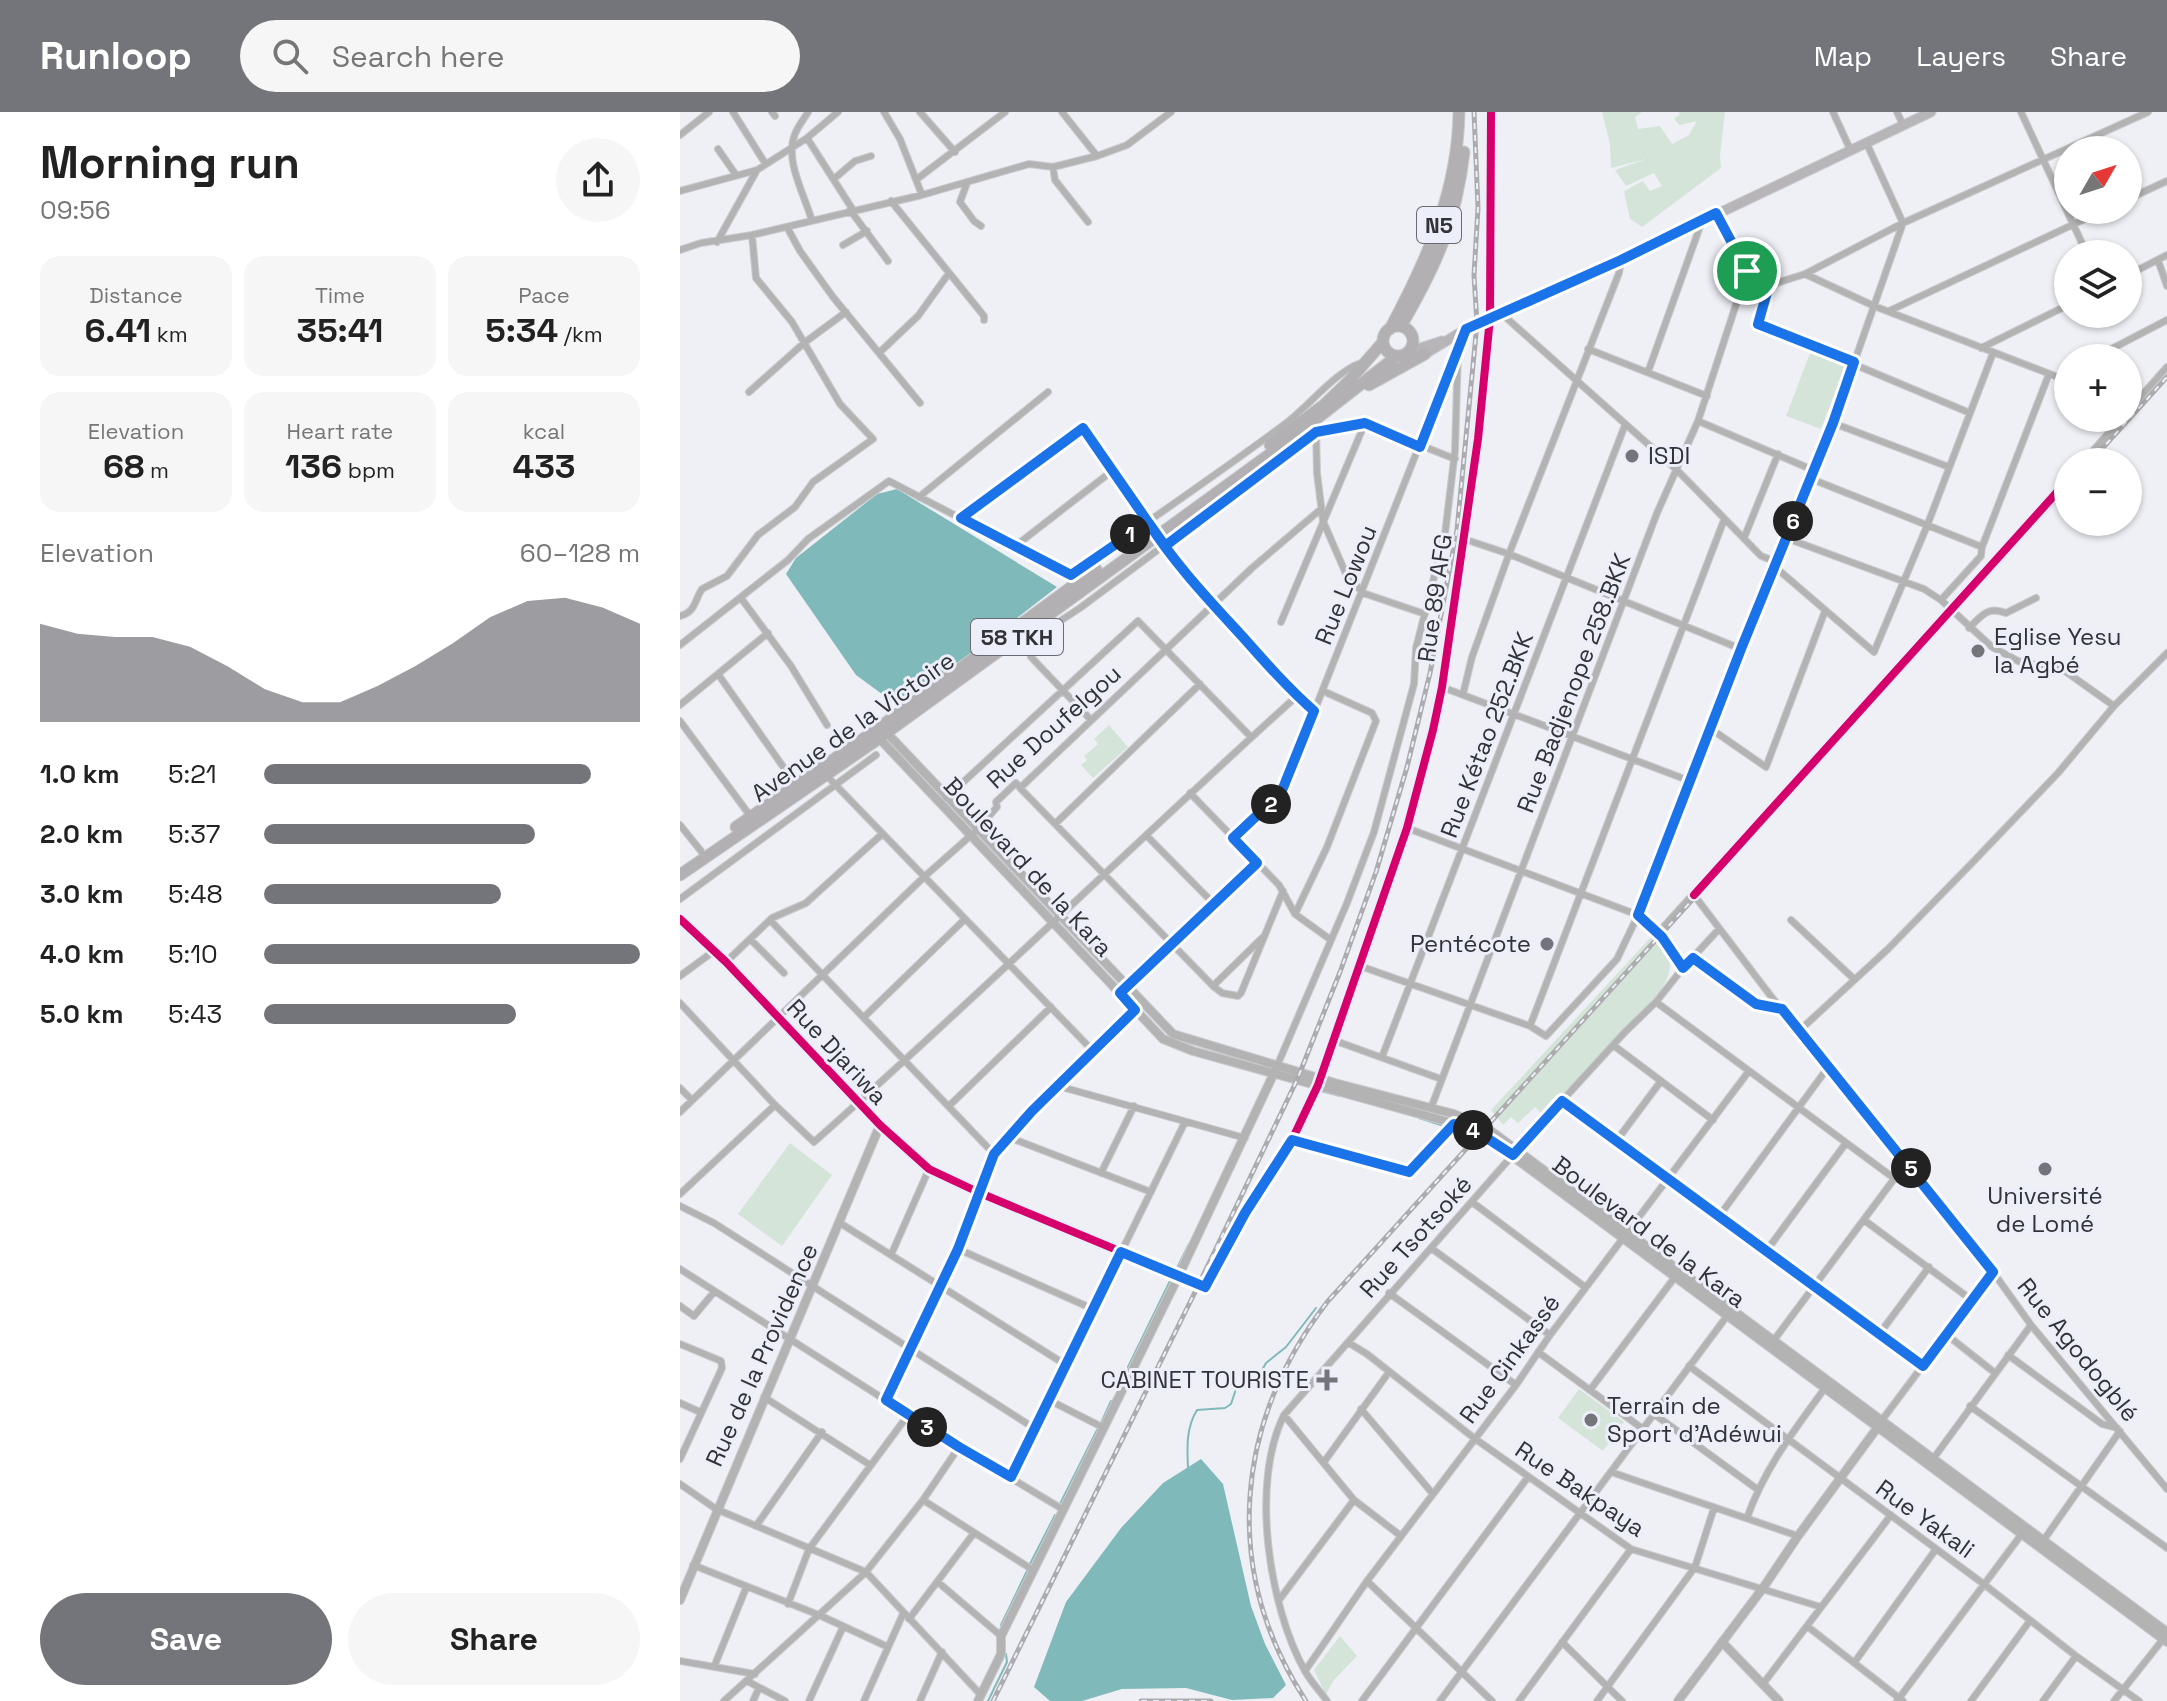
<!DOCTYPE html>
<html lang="en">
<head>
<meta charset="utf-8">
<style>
  :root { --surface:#fff; --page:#f6f6f6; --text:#222; --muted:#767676; --accent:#74757a }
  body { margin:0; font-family:"Space Grotesk",sans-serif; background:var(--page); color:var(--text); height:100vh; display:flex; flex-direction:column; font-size:30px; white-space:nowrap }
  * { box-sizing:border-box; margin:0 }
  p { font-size:26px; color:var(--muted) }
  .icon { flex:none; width:44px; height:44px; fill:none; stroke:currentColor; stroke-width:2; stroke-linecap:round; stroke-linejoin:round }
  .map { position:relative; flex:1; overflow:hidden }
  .panel { display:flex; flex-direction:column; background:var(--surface); width:680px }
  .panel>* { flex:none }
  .needle { width:52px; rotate:51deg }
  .tools { position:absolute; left:1374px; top:24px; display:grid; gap:16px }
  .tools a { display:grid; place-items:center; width:88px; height:88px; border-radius:50%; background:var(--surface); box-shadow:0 2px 6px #0004; font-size:40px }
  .pin { position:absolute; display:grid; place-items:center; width:68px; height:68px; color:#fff; margin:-34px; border:4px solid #fff; border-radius:50%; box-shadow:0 2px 8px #0007 }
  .km { position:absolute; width:40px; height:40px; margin:-20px; border-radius:50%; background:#222; color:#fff; font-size:22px; line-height:40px; text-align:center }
  .round { display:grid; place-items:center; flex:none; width:84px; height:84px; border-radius:42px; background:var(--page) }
  .headline { display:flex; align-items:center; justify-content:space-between; height:136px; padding:0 40px }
  h1 { font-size:44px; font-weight:800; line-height:60px }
  .metrics { display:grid; grid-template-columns:repeat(3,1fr); gap:12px; height:136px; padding:8px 40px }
  .metrics div { display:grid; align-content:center; border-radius:20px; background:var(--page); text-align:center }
  .metrics b { font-size:34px; font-weight:800 }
  .metrics small { font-size:22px; font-weight:400 }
  .metrics p { font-size:22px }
  .chart { height:224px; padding:16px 40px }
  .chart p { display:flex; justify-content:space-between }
  .chart svg { width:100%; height:144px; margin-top:8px; fill:var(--accent); opacity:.7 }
  .action { display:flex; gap:16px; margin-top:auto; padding:16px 40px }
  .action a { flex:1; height:92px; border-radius:48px; background:var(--accent); color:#fff; font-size:32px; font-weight:800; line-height:92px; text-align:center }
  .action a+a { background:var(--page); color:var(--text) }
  ul { padding:0 40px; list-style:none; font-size:26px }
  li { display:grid; grid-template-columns:128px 96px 1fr; align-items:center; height:60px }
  li i { height:20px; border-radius:10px; background:var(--accent) }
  header { display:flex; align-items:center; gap:48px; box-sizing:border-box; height:112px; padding:0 40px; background:var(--accent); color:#fff }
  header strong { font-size:38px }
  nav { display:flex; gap:44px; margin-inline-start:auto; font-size:28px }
  .search { width:560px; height:72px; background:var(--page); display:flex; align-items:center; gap:20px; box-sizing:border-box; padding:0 28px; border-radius:44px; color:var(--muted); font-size:30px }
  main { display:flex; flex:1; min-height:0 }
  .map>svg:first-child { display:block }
</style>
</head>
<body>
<header>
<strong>Runloop</strong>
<div class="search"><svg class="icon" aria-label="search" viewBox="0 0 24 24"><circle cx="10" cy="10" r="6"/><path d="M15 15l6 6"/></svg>Search here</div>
<nav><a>Map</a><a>Layers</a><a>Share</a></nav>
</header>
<main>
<section class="panel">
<div class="headline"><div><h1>Morning run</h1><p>09:56</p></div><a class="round"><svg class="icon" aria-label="share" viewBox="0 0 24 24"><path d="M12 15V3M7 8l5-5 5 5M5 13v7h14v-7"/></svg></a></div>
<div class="metrics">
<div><p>Distance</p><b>6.41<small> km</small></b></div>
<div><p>Time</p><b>35:41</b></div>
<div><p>Pace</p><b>5:34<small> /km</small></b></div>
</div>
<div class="metrics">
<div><p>Elevation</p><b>68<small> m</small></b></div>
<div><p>Heart rate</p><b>136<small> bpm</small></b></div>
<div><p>kcal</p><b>433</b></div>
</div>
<div class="chart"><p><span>Elevation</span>60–128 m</p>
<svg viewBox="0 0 160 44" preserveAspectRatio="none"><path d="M0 44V14L10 17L20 18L30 18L40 21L50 27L60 34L70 38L80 38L90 33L100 27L110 20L120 12L130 7L140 6L150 9L160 14V44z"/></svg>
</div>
<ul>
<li><b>1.0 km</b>5:21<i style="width:87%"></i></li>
<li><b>2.0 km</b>5:37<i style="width:72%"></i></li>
<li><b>3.0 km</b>5:48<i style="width:63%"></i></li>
<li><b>4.0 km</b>5:10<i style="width:100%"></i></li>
<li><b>5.0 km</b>5:43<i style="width:67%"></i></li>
</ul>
<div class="action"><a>Save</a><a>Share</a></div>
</section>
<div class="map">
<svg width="1487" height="1589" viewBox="0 0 1487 1589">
  <rect width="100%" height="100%" fill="#eff0f6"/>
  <path fill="#d4e4d8" d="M922,0H962L955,5L958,17L980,14L992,32L1009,23L1017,9L999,13L994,7L1000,2L998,0H1045L1040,43L1041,56L962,115L950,107L944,79L963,69L970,79L982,74L974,61L946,74L935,58L966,47L931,56L930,32Z
    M1130,241L1165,255L1141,317L1106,304Z
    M429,613L448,635L413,666L401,653L407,648L404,644L418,632L414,627Z
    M973,823C994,844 995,858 978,882L864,1004L855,995L838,1011L831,1005L823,1013L811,998Z
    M110,1031L152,1063L102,1134L58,1102Z
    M899,1277L944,1310L923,1339L878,1306Z
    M660,1524L677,1544L653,1569L646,1583L634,1558Z"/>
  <path fill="#80b9ba" d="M217,377L377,475L288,544L217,593L176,563L106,462L116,446L197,382Z
    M521,1347L543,1372L571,1494L585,1532L606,1573L593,1586L552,1588L506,1576L442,1577L402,1589H370L354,1575L386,1490L441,1416L483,1371Z"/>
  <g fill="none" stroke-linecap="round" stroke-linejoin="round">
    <path stroke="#80b9ba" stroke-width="2" d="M641,979L660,984
      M739,1006L767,1015
      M773,1017L791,1024
      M497,1156L509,1132
      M448,1255L490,1169
      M421,1311L431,1289
      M508,1356C507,1335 506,1316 517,1298L545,1296L551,1292L557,1274L578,1265L586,1251L606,1235L636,1196
      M380,1392L417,1318
      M350,1452L375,1403
      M321,1513L347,1459
      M308,1589L327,1550L326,1542"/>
    <g stroke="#cacbcf" stroke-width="8">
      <path id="street" d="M53,0L85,51
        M92,0L95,4
        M128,0C124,7 118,14 115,22C104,49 125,83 132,109
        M204,0L220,27L242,83
        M240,0L275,40
        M382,0L417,44
        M1153,0L1170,37
        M1217,0L1223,13
        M1341,0L1407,142
        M0,23L29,0
        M127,26L173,98
        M38,37L56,63
        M373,55L375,68L408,110
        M155,66L175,49L191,44
        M237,67L325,0
        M287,71L280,90L294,109L301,114
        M0,79L77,58
        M1448,87L1487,69
        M211,89L304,204V208
        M170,98L208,149
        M1036,101L1067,159L1088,177
        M107,115L120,139L153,185L240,291
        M37,130L77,58L127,26L158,0
        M163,133L187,119
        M0,138L21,131L72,123L242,83L349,52L373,55L417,44L447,33L491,0
        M1478,148L1487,174
        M1125,162L1194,194L1388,269
        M1448,163L1487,143
        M1209,199L1424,98
        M822,202L997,358L1081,444L1097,450
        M1301,236L1388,193
        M908,237L1027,284
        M200,240L238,204L269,161
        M1414,246L1487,208
        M968,260L1022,109
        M1377,265L1388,259
        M69,280L124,231L166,200
        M1448,299L1487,255
        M1290,301L1078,212L1090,173L1125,162L1223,111L1468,0
        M1018,309L1133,358
        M1153,311L1269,355
        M636,318L637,361L643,409L666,462L683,481L745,502
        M1403,350L1442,306
        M1129,366L1302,435
        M239,385L368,280
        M281,406L403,316C471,416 543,519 634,599
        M1064,426L1098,342
        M1106,426L1244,477L1261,488L1312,535L1340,550L1382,557L1434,594
        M784,427L829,442L1061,537
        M334,435L432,359
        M1095,455L1194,540L1247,414L1313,241
        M391,463C463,413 535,364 605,312C628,295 656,259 681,251
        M61,486L111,554L147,613
        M1261,488L1301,444L1302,435L1369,262
        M0,504C16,500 14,489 22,477L47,464L78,423L115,395L133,370L193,327L160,292L112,210L76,166L72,123
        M601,510L685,311
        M356,513L368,517L400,496L636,320L685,311L775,347
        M1289,516C1302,503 1308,494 1326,501L1356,486
        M0,533L108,448L128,427L209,369L399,468
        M351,545L411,608
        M38,562L116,673
        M762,575L1010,669
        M783,582L792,545L829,442L939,161L941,148
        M0,593L88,521
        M0,609L71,705
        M1031,617L1086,655L1145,499
        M146,663L413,939
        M340,676L533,874L542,881L558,884L561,881L603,779
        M510,681L599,773L615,802L651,828
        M266,686L458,509L571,625
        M375,712L520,572
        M0,713L21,739
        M727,716L958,803L982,825L1003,856
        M466,723L534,792
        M553,726L593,691L607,668L785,218
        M1014,783L1090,883L1313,1160L1351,1213L1487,1377
        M0,787L196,643
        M615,802L647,735L696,609L692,601L643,579
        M90,808L314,1042
        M1111,808L1174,867
        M978,821L1388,368
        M70,827L104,861
        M1013,846L1076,892L1100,897
        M46,850L92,806L126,791L202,722
        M680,854L850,914L866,924L937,847L958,803L1061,537L1153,311L1223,111L1186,30
        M0,864L34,839
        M533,874L582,826
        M440,881L577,751
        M976,890L1215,1067
        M0,891L95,993L134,1030C298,885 454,731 617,584
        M184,905L285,807
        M850,914L1044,408
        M1120,918L1208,837L1291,752L1378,661L1434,594L1487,541
        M653,928L761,967
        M933,933L1033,1008
        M702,945L945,313
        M597,954L667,791L694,720L734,572L736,536L765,422L775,339L778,238
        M378,974L565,1026
        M0,976L12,988
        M882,989L1243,1254
        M269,994L371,895
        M751,996L977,401L1018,309L1067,159
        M0,1000L244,765L297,718L317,695L316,690L336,671L340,676L572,456L641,397
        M328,1025L471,1080
        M612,1028L729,1060L774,1012
        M937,1028L981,969
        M421,1061L454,994
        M0,1082L95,993
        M792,1090L905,1175
        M0,1094L34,1111L354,1316
        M1040,1103L1149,954
        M1184,1108L1293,1189
        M160,1111L386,1253
        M751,1136L870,1223
        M278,1137L413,1197
        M1087,1138L1166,1031
        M211,1143L249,1057
        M0,1157L279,1335L384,1398
        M499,1163L527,1174L565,1101L612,1028L638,973L727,716L753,618L762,575L798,327L810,206L811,0
        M709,1181L836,1273
        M0,1194L14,1204L34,1180
        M1200,1221L1249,1155
        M1267,1223L1315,1261
        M1094,1228L1226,1051
        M669,1231L687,1242L794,1326L951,1437L1141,1495
        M0,1232L41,1249L42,1256L0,1347
        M858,1240L963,1317
        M1328,1243L1422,1312L1437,1316
        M1009,1254L1305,1473L1396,1544L1459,1589
        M910,1278L995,1165
        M84,1285L190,1353
        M206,1288L278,1137L314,1042L352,999L462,892
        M369,1288L424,1316
        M0,1291L20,1300
        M1290,1294L1487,1436
        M681,1297L753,1382
        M974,1302L1077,1377
        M604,1303L674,1388L721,1424
        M1202,1308L1313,1160
        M1253,1347L1351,1213
        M644,1350L709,1260
        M931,1360L1118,1424
        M331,1365L505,1010
        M0,1372L36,1397L186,1460L301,1583
        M243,1388L353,1458
        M1067,1406C1084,1357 1115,1317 1145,1276
        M76,1414L142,1320
        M1363,1429L1440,1319
        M13,1453L139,1503L208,1535
        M687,1469L812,1589
        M259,1471L321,1524
        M599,1488L674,1388
        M108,1492L129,1437L228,1303
        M229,1507L294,1421
        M1127,1514L1223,1589
        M882,1530L942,1589
        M0,1549L75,1562
        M1174,1551L1256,1437
        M34,1555L66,1476
        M625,1559L687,1469L836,1273L870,1223L1069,959
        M67,1569L105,1589
        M1083,1572L1211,1403
        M44,1589L186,1460L243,1388L279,1335
        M73,1589L79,1576
        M129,1589L163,1515
        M184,1589L223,1502
        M240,1589L262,1540
        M647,1589C640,1579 631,1570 625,1559C589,1495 570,1371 604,1303L838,1037L945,920L976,890L1003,856L1039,817
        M682,1589L848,1365
        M760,1589L1050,1200
        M839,1589L951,1437
        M917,1589L1015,1455L1034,1396
        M1217,1589L1341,1423
        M1291,1589L1349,1510
        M1363,1589L1396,1544
        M1434,1589L1484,1526"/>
    </g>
    <g stroke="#cacbcf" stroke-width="10">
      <path id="secondary" d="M204,618L493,922L655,971L774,1002L807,1016L1487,1520
        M197,624L483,927L513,939L783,1014L812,1029L1487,1530
        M0,807L46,850L200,1013L249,1057L300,1081L499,1163
        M0,1488L200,1013
        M1042,1530L1099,1589
        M298,1589L321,1542V1524L325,1516L499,1163L595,959
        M998,1589L1083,1476L1118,1424L1200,1312"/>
    </g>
    <g stroke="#cacbcf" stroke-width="11">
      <path id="primary" d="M731,239L762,229
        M727,242H745L786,217L941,148L1251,0"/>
    </g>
    <g stroke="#cacbcf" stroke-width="13">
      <path id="highway" d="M703 229a15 15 0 1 1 30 0a15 15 0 1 1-30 0Z
        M721,214C756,154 776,110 784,40
        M710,217C747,148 778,79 779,0
        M689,273L745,242
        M590,333L644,293L669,269L703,230
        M56,715L193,620L416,457
        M0,763L191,632L608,329L717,244"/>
    </g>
    <use href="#street" stroke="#b4b3b4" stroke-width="6"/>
    <use href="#secondary" stroke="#b4b3b4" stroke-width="8"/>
    <use href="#primary" stroke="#b7b5b8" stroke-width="9"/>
    <use href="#highway" stroke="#b2b0b2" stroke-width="11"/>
    <g stroke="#acacae" stroke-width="5">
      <path id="rail" d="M1410,350L1487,265
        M313,1589L519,1172L617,968L660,860L696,760L727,655L750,561L777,418L797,212L794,163L798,96L794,0
        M461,1589H531
        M626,1589C541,1459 554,1311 648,1189L1388,374"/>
    </g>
    <use href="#rail" stroke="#eceff9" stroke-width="2" stroke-dasharray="6" stroke-linecap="butt"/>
    <g stroke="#eceff9" stroke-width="13">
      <path id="cycleway" d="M1014,783L1388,368
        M0,807L46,850L200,1013L249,1057L300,1081L526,1175L565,1101L612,1028L638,973L727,716L753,618L762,575L798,327L810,206L811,0"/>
    </g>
    <use href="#cycleway" stroke="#d6006c" stroke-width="8"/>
  </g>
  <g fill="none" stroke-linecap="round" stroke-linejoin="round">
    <g stroke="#fff" stroke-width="16">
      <path id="route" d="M1067,159L1036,101L941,148L786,217L740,335L685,311L636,320L485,434L468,410L391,463L281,406L403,316L468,410C494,451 529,488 562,524C585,550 608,576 634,599L601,681L553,726L577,751L440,881L455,898L352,999L314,1042L278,1137L206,1288L279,1335L331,1365L441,1140L525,1175L565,1101L612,1028L729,1060L774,1012L796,1019L833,1043L882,989L1243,1254L1313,1160L1102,897L1076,892L1013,846L1003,856L982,825L958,803L1061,537L1153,311L1174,250L1078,212L1088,177L1067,159"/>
    </g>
    <use href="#route" stroke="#1a73e8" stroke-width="10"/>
  </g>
  <g fill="#74757a" stroke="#eceff9" stroke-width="3">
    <circle cx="952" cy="344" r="8"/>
    <circle cx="1298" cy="539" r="8"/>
    <circle cx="867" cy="832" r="8"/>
    <circle cx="1365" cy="1057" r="8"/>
    <path d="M643 1256h8v8h8v8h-8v8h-8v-8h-8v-8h8z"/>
    <circle cx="911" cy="1308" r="8"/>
  </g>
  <g text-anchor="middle" stroke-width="6" stroke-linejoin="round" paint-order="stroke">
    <g fill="#eceff9" stroke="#6a6b71" stroke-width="2">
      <rect x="737" y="95" width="44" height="36" rx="6"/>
      <rect x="291" y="507" width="92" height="36" rx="6"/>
    </g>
    <g font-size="22" font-weight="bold" fill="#323337">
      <text x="759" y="121">N5</text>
      <text x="337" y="533">58 TKH</text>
    </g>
    <g font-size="24" fill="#323337" stroke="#eceff9" text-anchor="start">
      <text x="968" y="352">ISDI</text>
      <text x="1314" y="533">Eglise Yesu<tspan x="1314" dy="28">la Agbé</tspan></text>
      <text x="851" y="840" text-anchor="end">Pentécote</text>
      <text x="1365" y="1092" text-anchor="middle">Université<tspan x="1365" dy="28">de Lomé</tspan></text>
      <text x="629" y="1276" text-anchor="end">CABINET TOURISTE</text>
      <text x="927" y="1302">Terrain de<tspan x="927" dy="28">Sport d'Adéwui</tspan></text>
    </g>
    <g font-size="24" fill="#323337" stroke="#eceff9">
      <text transform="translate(666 473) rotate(-68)" y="8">Rue Lowou</text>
      <text transform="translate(755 486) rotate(-82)" y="8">Rue 89 AFG</text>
      <text transform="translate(894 571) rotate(-69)" y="8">Rue Badjenope 258.BKK</text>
      <text transform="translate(173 615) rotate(-35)" y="8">Avenue de la Victoire</text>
      <text transform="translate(374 615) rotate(-42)" y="8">Rue Doufelgou</text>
      <text transform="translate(807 623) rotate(-69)" y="8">Rue Kétao 252.BKK</text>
      <text transform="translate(348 755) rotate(47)" y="8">Boulevard de la Kara</text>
      <text transform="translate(157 940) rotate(47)" y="8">Rue Djariwa</text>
      <text transform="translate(969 1120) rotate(37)" y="8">Boulevard de la Kara</text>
      <text transform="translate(736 1125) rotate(-48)" y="8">Rue Tsotsoké</text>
      <text transform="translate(1398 1238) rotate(51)" y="8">Rue Agodogblé</text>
      <text transform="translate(82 1243) rotate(-66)" y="8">Rue de la Providence</text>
      <text transform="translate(830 1247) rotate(-54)" y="8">Rue Cinkassé</text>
      <text transform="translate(900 1377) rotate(34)" y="8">Rue Bakpaya</text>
      <text transform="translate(1245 1407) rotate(36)" y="8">Rue Yakali</text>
    </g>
  </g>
</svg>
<div class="tools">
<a><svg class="needle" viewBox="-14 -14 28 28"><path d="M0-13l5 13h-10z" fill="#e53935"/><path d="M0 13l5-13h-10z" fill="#767676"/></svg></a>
<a><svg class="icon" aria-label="layers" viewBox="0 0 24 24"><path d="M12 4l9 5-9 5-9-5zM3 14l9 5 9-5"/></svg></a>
<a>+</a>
<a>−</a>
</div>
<div class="pin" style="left:1067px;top:159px;background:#1e9e55"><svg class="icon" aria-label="arrive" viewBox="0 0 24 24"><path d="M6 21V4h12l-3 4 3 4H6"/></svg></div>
<b class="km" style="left:450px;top:422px">1</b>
<b class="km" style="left:591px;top:692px">2</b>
<b class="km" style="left:247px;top:1315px">3</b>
<b class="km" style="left:793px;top:1018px">4</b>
<b class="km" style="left:1231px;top:1056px">5</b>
<b class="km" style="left:1113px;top:409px">6</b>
</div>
</main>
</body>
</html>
